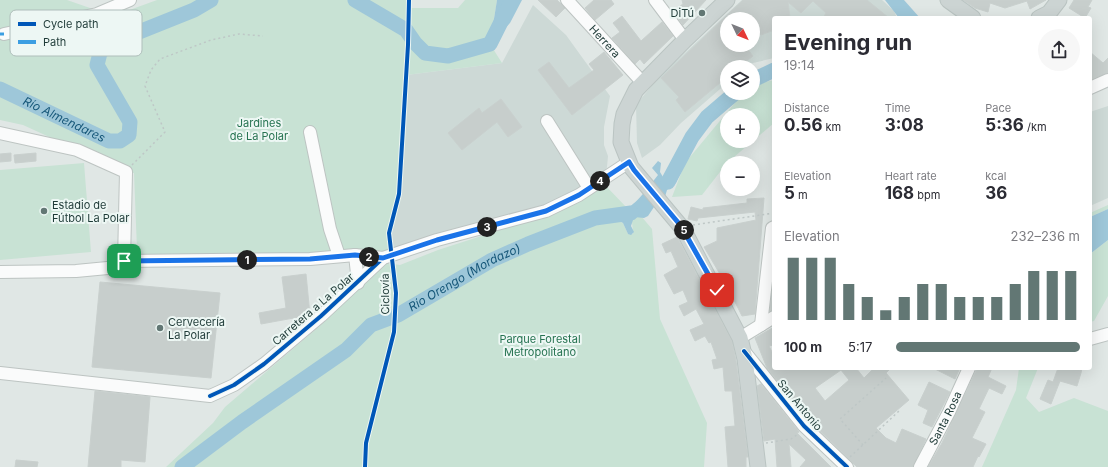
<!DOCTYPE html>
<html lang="en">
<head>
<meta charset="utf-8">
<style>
  :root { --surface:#fff; --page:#f7f7f7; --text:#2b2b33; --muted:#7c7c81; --accent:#627774 }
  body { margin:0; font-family:Inter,sans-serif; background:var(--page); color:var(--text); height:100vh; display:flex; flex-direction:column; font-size:15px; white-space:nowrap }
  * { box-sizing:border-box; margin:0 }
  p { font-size:13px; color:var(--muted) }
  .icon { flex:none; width:22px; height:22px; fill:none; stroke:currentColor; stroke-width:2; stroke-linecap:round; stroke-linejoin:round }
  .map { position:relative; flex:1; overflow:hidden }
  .side { position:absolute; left:772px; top:16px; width:320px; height:354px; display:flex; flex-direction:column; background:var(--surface); border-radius:4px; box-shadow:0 4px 16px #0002 }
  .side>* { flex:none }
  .needle { width:26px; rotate:133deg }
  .buttons { position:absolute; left:720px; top:12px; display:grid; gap:8px }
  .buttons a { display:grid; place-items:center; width:40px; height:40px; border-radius:50%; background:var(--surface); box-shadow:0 4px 16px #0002; font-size:20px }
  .pin { position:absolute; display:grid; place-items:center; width:34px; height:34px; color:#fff; margin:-17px; border-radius:8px; box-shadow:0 2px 6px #0006 }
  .km { position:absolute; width:20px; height:20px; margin:-10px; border-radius:50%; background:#222; color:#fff; font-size:11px; line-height:20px; text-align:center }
  .round { display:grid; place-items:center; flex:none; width:42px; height:42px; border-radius:21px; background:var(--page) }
  .head { display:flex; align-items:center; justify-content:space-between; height:68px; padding:0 12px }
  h1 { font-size:22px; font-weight:700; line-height:30px }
  .metrics { display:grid; grid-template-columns:repeat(3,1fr); gap:6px; height:68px; padding:4px 12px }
  .metrics div { display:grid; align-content:center }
  .metrics b { font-size:17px; font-weight:700 }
  .metrics small { font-size:11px; font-weight:400 }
  .metrics p { font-size:11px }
  .chart { height:112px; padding:8px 12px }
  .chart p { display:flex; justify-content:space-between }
  .chart svg { width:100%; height:72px; margin-top:4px; stroke:var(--accent); stroke-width:6 }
  ul { padding:0 12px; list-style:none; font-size:13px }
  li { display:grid; grid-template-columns:64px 48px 1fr; align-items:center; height:30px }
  li i { height:10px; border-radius:5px; background:var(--accent) }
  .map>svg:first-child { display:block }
</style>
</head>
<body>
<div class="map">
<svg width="1108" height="467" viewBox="0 0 1108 467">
  <rect width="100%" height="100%" fill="#e0e7e5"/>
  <path fill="#cdd9d6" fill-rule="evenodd" d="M742,0H882L894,11L897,18H774V58L753,63L748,67H727V83L681,123L660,145L642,158L637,143L636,105L657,79ZM727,19H753V45H727Z
    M533,5L566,35L610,96L604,127V145L608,156L607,167L603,179L579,195L393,256L389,233L393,215L406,75L502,63Z
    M1108,106V198L1090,206V112Z"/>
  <path fill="#c8e2d4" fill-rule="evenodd" d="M0,0H67L113,16L157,0H411V8H458L465,0H497L490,44L502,63L406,75L399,194L389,233L393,256L124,261V251L137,250L134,173L126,172L23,125L0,120Z
    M774,80V123L727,163L702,195L672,197L685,163L743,93H753V85ZM727,115H753V141H727Z
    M84,163L91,252L0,260V170Z
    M605,185L628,209L623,212L617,220L623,223L628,234H633L632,221L637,216H641L652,229L660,319L707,423L704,467H166L213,423L225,407L322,324L381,267L387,263L400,265L438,250L512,226Z
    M1108,205V209L1090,217V213Z
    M1108,240V296L1094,321L1090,322V254Z
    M1019,368H1038L1026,398L1039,412L1074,398L1108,411V467H982L1016,390Z"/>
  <path fill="#9ec7d9" d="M497,0H522L510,23L490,44Z
    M885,0H904L920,18H899Z
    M658,161L661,163L660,172L663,177L670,172L673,163L682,167L676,183L667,190L664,200L654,207L648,216L644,218L634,217L631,226L634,232L631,235L628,234L623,223L612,217C635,207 643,194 658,175L652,168Z
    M1108,209V240L1090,254V217Z"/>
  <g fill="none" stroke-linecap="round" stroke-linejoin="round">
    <g stroke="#9ec7d9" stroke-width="15">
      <path d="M355,0L406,30L415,43L425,53L448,56L490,44L512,0"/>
      <path d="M753,80L774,70"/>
      <path id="s1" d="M0,89L109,141H120L129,135L130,122L97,65L100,53L109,44L194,10L211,0"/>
      <path d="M668,182L692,137L707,117L735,93"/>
      <path id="s2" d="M182,467L242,422L346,350L371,325L398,315L492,260L528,244L595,218L631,213"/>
    </g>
  </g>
  <path fill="#c7cecc" stroke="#c9d0ce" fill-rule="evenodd" d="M538,0H557L565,8L556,17Z
    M594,0H611L614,4L595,20L585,8Z
    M682,0H706L683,25L673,11L683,4Z
    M743,0H867L889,18H823L826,13L813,1L801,13L788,2L790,18H774V30L761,35L753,24V19H727V45H744L753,56L739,67H727V77L685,112L676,100L679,97L661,78Z
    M963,0H1046L1030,9L1027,1L1005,8L990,3L988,12L975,8Z
    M1074,0H1092L1088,7L1091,8L1085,18L1069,8Z
    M622,16L641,41L662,22L673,36L644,64L640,59L635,64L612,38L620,32L613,23Z
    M604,52L623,75L572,115L538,70L549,62L569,88L594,70L589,64Z
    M1090,52L1103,63L1108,58V73L1090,80Z
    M501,99L522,127L508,137L497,122L462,150L448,133L479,108L482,113Z
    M11,153V161L0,162V154Z
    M36,153V161L15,163L14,155Z
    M764,198L755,314L742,316L727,286L704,247L717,241V228L756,220L755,212L698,218L697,221L688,219L691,207L703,210V208L747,203V199Z
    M677,237L732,341L736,361L748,457H746V467H728L725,427L735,426L732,391H725L723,367L714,369L712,360L717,359L711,342L709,343L705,336L695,341L690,330L704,324L696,309L684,316L679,306L688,302L683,290L674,294L664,275L678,267L671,251L666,253L662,244Z
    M306,274L310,315L261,324L259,313L286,308L282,277Z
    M100,282L220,293L211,378L92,367Z
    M774,291V310L770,311L772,292Z
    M774,327V345L769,346L774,356V368H856L864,378L872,370L869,368H891L886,373L909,400L876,428L886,438L896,443L902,429L926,439L913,467H857L810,421L767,368L755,338ZM841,370L849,380L825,401L815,388Z
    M933,368H960L955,379Z
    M979,368H992L988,377L1006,386L1002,394L989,388L979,409L985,412L972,438L986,444L979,457L978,456L973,467H928L942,443L976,371Z
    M1058,368H1082L1081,373L1077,386L1060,381L1051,404L1040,399L1048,380L1053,382Z
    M929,382L950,392L932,427L923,423L928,410L918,405Z
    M761,384L797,429L799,432L797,433L831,467H800L806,460L789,444L791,467H777L775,439L764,441L757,386Z
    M95,391L150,397L145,462L121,460V467H88Z
    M16,460L38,462L37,467H15Z"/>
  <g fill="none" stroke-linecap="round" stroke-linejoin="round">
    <g stroke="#bdc4c2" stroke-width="14">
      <g id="minor">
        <path id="s3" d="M567,0L643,83"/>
        <path d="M655,0L685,40"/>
        <path d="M4,34L97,14L130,0"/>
        <path d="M1090,88L1108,80"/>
        <path d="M547,121L589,188"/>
        <path d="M310,132L330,229L339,256"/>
        <path d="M0,133L77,150L126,172L124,261L310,259L355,255L383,258"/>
        <path d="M355,255L358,283"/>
        <path d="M0,272L76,271L118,267L124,261"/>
        <path d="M761,325L772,228L774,227"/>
        <path d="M740,338L774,317"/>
        <path d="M1090,339L1108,334"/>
        <path d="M744,351L804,426L847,467"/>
        <path d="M0,373L210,396L234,385L264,364L321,316L383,258L437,240L546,211L579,195L629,162"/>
        <path id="s4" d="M920,467L949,412L969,368"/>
      </g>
    </g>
    <g stroke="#bac4c2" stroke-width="17">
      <path id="major" d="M727,0L685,40L636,90L624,114L622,124L621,142L631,167L683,229L740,338L745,359L758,467
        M948,0L973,18
        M1039,18L1049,13L1059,0"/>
    </g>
    <path stroke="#bec7c6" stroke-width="1.5" stroke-dasharray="2 3" stroke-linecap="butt" d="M132,165L165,132L145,86L151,70L160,59L211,40L239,34L263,36
      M693,225L774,213
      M766,443L791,439L798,434
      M863,445L840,419L886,378
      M850,457L899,411"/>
    <use href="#minor" stroke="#fafbfb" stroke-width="12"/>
    <use href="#major" stroke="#ccd4d3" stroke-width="15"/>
    <path stroke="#3c9ee2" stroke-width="3" stroke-dasharray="6 3" stroke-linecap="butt" d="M0,34H4"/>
    <g stroke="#edf7f4" stroke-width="6">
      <path id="cycleway" d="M744,351L804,426L847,467
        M210,396L234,385L264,364L321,316L383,258L437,240L546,211L579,195L629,162
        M365,467L366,443L394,332L396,293L389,233L399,194L408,45L409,0"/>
    </g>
    <use href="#cycleway" stroke="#0057b8" stroke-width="4"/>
  </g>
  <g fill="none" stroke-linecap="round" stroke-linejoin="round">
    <g stroke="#fff" stroke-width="8">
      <path id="route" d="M124,261L310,259L355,255L383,258L437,240L546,211L579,195L629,162L634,170L681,226L717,290"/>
    </g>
    <use href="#route" stroke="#1a73e8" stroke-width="5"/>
  </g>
  <g fill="#627774" stroke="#edf7f4" stroke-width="1.5">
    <circle cx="702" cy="13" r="4"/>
    <circle cx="44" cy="211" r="4"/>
    <circle cx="160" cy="328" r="4"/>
  </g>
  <g text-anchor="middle" stroke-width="4" stroke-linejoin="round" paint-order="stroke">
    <g font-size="11" fill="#1e3a37" stroke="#edf7f4" text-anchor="start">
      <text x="694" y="17" text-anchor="end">DiTú</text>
      <text x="52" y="209">Estadio de<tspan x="52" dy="13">Fútbol La Polar</tspan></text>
      <text x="168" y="326">Cervecería<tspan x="168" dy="13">La Polar</tspan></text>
    </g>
    <g font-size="11" fill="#1e3a37" stroke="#edf7f4">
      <text dy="4" stroke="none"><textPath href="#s3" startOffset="56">Herrera</textPath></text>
      <text transform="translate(385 294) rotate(-91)" y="4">Ciclovía</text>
      <text transform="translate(313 309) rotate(-41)" y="4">Carretera a La Polar</text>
      <text transform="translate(800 405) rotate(50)" y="4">San Antonio</text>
      <text dy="4" stroke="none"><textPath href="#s4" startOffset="55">Santa Rosa</textPath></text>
    </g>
    <g font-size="11" fill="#267351" stroke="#edf7f4">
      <text x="259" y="127">Jardines<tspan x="259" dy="13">de La Polar</tspan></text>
      <text x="540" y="343">Parque Forestal<tspan x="540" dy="13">Metropolitano</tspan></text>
    </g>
    <g font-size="12" font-style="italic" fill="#165779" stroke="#edf7f4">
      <text dy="4" stroke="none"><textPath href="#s1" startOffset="71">Río Almendares</textPath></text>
      <text dy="4" stroke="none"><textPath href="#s2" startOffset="342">Río Orengo (Mordazo)</textPath></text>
    </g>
  </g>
  <rect x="10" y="10" width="132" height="46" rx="6" fill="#edf7f4" stroke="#afbebb" stroke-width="1"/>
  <rect x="18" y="22" width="18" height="4" fill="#0057b8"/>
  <rect x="18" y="40" width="18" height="4" fill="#3c9ee2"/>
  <g font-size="11" fill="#1e3a37">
    <text x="43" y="28">Cycle path</text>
    <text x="43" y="46">Path</text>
  </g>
</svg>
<div class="buttons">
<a><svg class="needle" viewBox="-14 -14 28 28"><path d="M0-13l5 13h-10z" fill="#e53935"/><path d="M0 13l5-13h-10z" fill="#7c7c81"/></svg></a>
<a><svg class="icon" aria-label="layers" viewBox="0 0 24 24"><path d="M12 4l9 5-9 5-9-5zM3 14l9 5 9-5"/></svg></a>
<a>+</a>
<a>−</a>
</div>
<div class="pin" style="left:124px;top:261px;background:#1e9e55"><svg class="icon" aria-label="arrive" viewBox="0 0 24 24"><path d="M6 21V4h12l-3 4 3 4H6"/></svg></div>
<div class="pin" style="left:717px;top:290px;background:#d93025"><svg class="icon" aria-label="check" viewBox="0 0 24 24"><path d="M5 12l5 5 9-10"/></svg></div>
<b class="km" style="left:247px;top:260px">1</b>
<b class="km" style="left:369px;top:257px">2</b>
<b class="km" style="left:487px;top:227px">3</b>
<b class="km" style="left:600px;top:181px">4</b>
<b class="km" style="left:684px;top:230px">5</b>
<section class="side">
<div class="head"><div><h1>Evening run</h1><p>19:14</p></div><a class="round"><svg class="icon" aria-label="share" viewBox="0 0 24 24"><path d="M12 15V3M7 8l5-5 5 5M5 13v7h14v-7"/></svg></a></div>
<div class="metrics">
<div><p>Distance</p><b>0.56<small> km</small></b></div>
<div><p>Time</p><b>3:08</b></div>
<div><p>Pace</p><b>5:36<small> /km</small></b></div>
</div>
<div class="metrics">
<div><p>Elevation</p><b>5<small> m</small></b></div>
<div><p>Heart rate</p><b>168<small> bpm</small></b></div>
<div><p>kcal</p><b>36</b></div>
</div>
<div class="chart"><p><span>Elevation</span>232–236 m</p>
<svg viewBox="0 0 160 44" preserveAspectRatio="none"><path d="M5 44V6M15 44V6M25 44V6M35 44V22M45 44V30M55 44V38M65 44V30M75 44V22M85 44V22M95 44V30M105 44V30M115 44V30M125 44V22M135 44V14M145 44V14M155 44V14"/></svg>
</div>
<ul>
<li><b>100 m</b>5:17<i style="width:100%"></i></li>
</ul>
</section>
</div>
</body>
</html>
